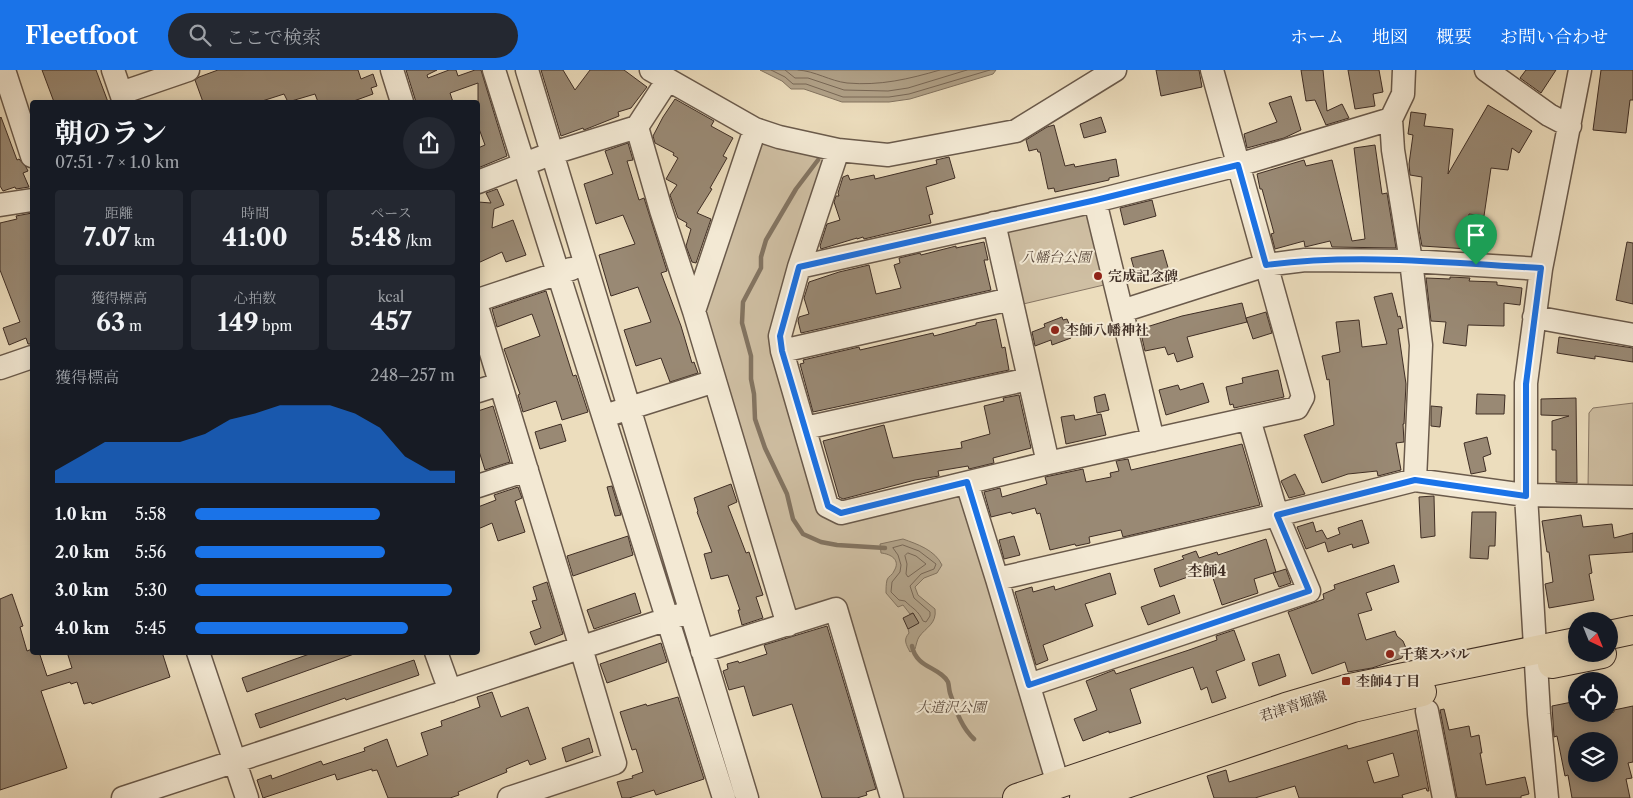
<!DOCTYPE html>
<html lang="ja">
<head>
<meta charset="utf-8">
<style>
  :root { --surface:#171b24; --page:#242831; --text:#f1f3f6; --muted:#9ea1a6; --accent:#1a73e8 }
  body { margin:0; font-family:"Libre Caslon Text","Noto Serif JP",serif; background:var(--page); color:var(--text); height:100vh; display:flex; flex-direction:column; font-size:19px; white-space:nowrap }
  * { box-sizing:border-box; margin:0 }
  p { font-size:16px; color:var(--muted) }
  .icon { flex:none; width:28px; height:28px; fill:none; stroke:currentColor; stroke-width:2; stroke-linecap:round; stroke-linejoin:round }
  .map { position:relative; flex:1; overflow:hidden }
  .sheet { position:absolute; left:30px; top:30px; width:450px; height:555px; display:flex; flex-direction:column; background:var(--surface); border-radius:5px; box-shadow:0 2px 12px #0003 }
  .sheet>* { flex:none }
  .needle { width:32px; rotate:137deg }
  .fabs { position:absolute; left:1568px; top:542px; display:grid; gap:10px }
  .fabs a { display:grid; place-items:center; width:50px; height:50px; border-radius:50%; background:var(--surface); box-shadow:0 2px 12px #0003; font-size:25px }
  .pin { position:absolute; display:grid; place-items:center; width:42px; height:42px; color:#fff; margin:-51px -21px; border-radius:50% 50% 50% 0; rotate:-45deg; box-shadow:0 0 5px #0007 }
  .pin .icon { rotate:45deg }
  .round { display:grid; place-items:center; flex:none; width:52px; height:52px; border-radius:26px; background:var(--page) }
  .summary { display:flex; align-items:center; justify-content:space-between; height:85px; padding:0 25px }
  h1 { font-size:28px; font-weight:700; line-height:38px }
  .figures { display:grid; grid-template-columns:repeat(3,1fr); gap:8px; height:85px; padding:5px 25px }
  .figures div { display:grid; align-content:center; border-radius:5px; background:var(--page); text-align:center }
  .figures b { font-size:25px; font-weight:700 }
  .figures small { font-size:14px; font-weight:400 }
  .figures p { font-size:14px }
  .chart { height:140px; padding:10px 25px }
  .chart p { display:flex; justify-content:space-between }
  .chart svg { width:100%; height:90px; margin-top:5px; fill:var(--accent); opacity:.7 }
  ul { padding:0 25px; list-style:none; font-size:16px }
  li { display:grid; grid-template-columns:80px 60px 1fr; align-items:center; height:38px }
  li i { height:12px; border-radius:6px; background:var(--accent) }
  header { display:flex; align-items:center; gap:30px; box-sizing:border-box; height:70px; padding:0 25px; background:var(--accent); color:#fff }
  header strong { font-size:24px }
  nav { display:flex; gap:28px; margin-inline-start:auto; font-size:18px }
  .search { width:350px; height:45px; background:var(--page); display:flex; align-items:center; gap:12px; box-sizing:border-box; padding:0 18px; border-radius:28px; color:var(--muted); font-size:19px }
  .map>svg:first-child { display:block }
</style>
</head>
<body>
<header>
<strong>Fleetfoot</strong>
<div class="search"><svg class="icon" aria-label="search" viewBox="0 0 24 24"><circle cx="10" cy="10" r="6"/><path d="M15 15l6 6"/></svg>ここで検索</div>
<nav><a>ホーム</a><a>地図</a><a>概要</a><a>お問い合わせ</a></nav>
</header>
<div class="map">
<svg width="1633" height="728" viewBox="0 0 1633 728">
  <rect width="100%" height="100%" fill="#ecddbd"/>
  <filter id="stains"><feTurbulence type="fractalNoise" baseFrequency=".004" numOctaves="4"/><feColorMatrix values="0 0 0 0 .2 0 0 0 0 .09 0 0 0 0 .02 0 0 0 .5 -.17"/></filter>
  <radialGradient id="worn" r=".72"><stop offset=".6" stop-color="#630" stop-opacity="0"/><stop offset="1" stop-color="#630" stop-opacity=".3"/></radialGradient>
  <path fill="#cfbfa3" stroke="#877664" d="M762,73L821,84L827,88L774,266L826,443L957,421L964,427L1060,728H900L842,536L791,542L704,244L757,75Z
    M1087,140L1108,214L1019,235L1006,158Z
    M1633,333V422L1588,418L1589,343L1593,338Z"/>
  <path fill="#b1a289" stroke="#837461" d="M760,0H996L993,4L910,29L889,32H842L804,19H791L782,11Z
    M903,469C917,474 935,480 942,495L937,503L924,508L915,517L918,525L935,539C937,554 926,557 919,567C917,570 916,576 915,579L910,582C906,574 903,570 909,563L908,559L918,553L913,543L910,544L903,535L898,537L886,523C886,519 886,514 887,510C888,506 893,505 894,501C901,490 891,484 881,483L880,474Z"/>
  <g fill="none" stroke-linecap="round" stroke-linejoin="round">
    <path stroke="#786857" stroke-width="1" d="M771,0L785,7L793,14H806L843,27H889L909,24L990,0
      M785,0L795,8H808L844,20L888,21L908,18L967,0
      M798,0C815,1 830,11 847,13C880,16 909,9 940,0
      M903,475L919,481L936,494L934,499L921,504L910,516L914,528L930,542V546L926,552L923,551C918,540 913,539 905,531L899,530L891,522L892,512L900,502L901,495L898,485L893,478Z
      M908,483L916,486L926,494L908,507L906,504L907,494L905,486Z"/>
    <path stroke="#837461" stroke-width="4.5" d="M818,90L796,119L766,170L761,187V198L743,232L742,253L751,286V309L754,324L755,349L765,378L787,424L793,449L803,464L821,472L837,475L885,478
      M912,576C916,598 940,597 948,612C949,615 949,620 950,623C956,640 961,657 974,669"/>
  </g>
  <path fill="#998974" stroke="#3f2e25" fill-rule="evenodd" d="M42,0H96L108,32H54Z
    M218,0H358L361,9L373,4L377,16L371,18L373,24L351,32H318L315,24L288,32L284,24L259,32H203L195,10L199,7Z
    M406,0H437L427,5L428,8L449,0H456L458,6L475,0H481L507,86L478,98V76V78L485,75L478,56V13L450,23L453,32H416Z
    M541,0H563L575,20L590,0H624L647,17L631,38L618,42L619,46L584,60L583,58L561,66Z
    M1156,0H1199L1202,17L1161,26Z
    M1301,0H1323L1327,41L1342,34L1349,48L1326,55L1315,30L1306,31Z
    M1348,0H1379L1383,22L1373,24L1375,36L1355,39Z
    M1526,0H1556L1541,23L1520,8Z
    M1601,0H1633V30H1630L1626,63L1593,60Z
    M1291,26L1301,60L1284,68L1247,78L1244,64L1277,52L1269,33Z
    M675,29L714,51L711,56L733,68L723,86L727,88L710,118L712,119L697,143L711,149L696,193L692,192L686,176L691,159L686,156L687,153L678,148L670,125L677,115L666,109L678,88L673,85L674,83L655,73L653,66L663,47Z
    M1488,35L1532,61L1519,83L1512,78L1508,100L1491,98L1484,146L1469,144L1468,179L1422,176L1419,160L1422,107L1410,105L1409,94L1413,65L1408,64L1411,42L1426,44L1424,56L1453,59L1448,104Z
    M1,47L17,90L19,89L26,97L28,101L23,103L29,117L16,119L15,117L3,121L0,116V48Z
    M1101,47L1106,62L1084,68L1080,54Z
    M1054,55L1065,96L1074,94L1075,97L1116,89L1119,106L1109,108V110L1055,122L1054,118L1048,119L1040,82H1038L1037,79L1029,81L1026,70L1047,57Z
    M628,73L633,90L627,91L639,130L644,128L667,201L661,203L681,256L692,293L694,292L698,303L670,312L661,288L636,296L624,260L651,252L638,217L611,226L599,185L635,174L623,145L596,154L584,114L613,104L605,81Z
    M1375,75L1382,124L1387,123L1396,178L1332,177L1330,171L1305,177L1304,171L1275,179L1271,164L1274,163L1262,119H1260L1257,104L1304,90L1306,96L1332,90L1352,171L1365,169L1354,78Z
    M949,87L955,108L926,117L933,144L929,145L931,153L864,169L863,167L857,169V168L821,179L820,176L827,154L840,150L834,132L836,126H839L838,123L843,107L848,105L850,110L874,105L875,109L937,94L936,90Z
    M497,119L504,135L494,139L492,158L513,150L526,185L506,192L502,182L478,193V132L491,133L486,123Z
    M1152,130L1156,146L1124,155L1120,138Z
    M32,143V274H28L26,268L9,275L3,258L20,252L0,200V153L17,149L16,146Z
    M984,172L988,190H984L991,220L801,263L798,251L799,247L809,244L804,228L809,212L839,202L869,195L876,224L901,218L894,195L900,193L899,188L920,183L921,185L956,176V178Z
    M1627,172L1633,173V234L1616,230Z
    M1163,180L1169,201L1137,209L1131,188Z
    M1450,207L1470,208L1469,211L1497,212V215L1522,218L1520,235L1504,233V256L1468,255L1466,276L1443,273L1446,252L1431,251L1426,208L1450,209Z
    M546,221L573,306L576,305L588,342L562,350L556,331L523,342L518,325L520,324L504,279L540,266L532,244L497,257L492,239Z
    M1392,223L1398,247L1400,246L1403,258L1398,259L1406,314L1404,354H1403L1404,372L1396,373L1401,400L1378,406L1377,401L1348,404L1322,413L1304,365L1334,355L1329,309L1327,310L1322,286L1340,282L1336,252L1359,250L1362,277L1387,274L1374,227Z
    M1242,233L1247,252L1187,267L1193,287L1177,292L1174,283L1168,285L1165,277L1145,281L1140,259L1182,246Z
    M1266,242L1272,263L1253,269L1246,248Z
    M1062,247L1063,250L1067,249L1073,263L1070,265L1071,268L1052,275L1051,270L1035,276L1032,262L1045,257L1044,254Z
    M996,249L1002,278L1005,277L1009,300L813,342L800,294L804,293L803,290L859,277L860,280L933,263L934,266L976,255V253Z
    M1559,267L1633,278V292L1595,286V289L1557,283Z
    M1278,300L1284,327L1234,338L1233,334L1230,335L1226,317L1243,313L1242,308Z
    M1203,313L1209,332L1166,345L1159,320L1178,315L1180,320Z
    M1105,324L1109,340L1097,343L1094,327Z
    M1477,324L1505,325L1504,344H1476Z
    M1019,325L1031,378L993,388L994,393L969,399L968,396L938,401L939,406L915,410L843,429L839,427L823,371L884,355L893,388L962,378L961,372L990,364L984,336L1004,331L1003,328Z
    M1576,328L1577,413L1556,412V380H1552V351L1569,346L1541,345V329Z
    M493,336L510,392L485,400L478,378V341Z
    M1431,336L1442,337L1440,357L1431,356Z
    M1101,344L1106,365L1066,374L1061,347L1074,345L1075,350Z
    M561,354L566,371L540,379L535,362Z
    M1487,367L1491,384L1483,387L1486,401L1471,404L1464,373Z
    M1242,374L1260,435L1123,467L1121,460L1089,467L1090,473L1076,476L1075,474L1050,480L1040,443L1037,444L1035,438L1012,444L1011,442L991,447L984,422L1000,418L1002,427L1047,414L1045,407L1083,399L1086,412L1111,407L1110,403L1119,401L1116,391L1128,389L1131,400Z
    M1295,404L1305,424L1289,428L1281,411Z
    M731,414L737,432L728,436L746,483L749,482L763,525L756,527L763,548L742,555L738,540H740L728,505L711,509L704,484L712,482L697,442L698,441L694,428Z
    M612,416L621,445L615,446L607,417Z
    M518,417L522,428L515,431L525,462L498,471L492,453L478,459V437L496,430L494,425Z
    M1434,426L1435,466L1421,468L1419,427Z
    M1472,442H1496L1495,476H1489L1488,489L1470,488Z
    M1581,445L1583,457L1612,454L1614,468L1633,463V482L1589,485L1592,503L1589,504L1594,530L1549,538L1545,514L1553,512L1549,482H1547L1542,451Z
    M1362,450L1369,473L1353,478L1352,474L1328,482L1325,472L1306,479L1297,457L1313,452L1316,462L1322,460L1327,469L1340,464L1338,458Z
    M628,466L633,485L573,506L567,486Z
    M1014,466L1020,485L1004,489L999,470Z
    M1266,469L1276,502L1254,509L1258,523L1222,535L1210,499L1160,517L1154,499L1184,489L1182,486L1196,481L1199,488L1217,482L1218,485Z
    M1394,495L1399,512L1366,523L1372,540L1358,544L1366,570L1395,561L1397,566L1403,571L1406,578L1402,588L1372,598L1348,602L1345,592L1312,604L1288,542L1324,529L1323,524L1335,519L1334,515Z
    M1286,499L1291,513L1279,517L1273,503Z
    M1110,503L1116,524L1085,534L1093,556L1043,575L1048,590L1036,595L1015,522L1032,517L1033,522L1054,516L1055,520Z
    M547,512L563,564L535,575L530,562L541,558L532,531L537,530L533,517Z
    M635,523L641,543L594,559L587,540Z
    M12,524L23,556L20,557L27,581L32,579V582H39L47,606L72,598L67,582H162L170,607L92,634L91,632L84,634L77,612L71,614L70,612L41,621L67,698L0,720V529Z
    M1174,525L1180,543L1148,555L1141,537Z
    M913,543L919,553L908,559L903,548Z
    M827,556L876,719L866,722L867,725L857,728H822L792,634L753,646L744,616L729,620L723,601L728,599L727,594L738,591L739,593L767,584L764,575Z
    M1234,560L1245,590L1216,601L1226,628L1212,633L1207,617L1201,620L1193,597L1175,603L1130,619L1141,653L1109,663V661L1083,671L1074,649L1097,640L1086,611L1114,600L1116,604L1189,580L1217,570L1216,566Z
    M661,573L667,592L607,613L600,594Z
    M315,582H353L354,584L247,622L242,608Z
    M1279,584L1286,606L1259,616L1252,593Z
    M414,590L419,605L346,630L345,628L260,658L255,644Z
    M492,622L501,647L528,637L546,689L530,695L528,690L506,699L507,702L458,722L459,725L450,728H388L377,700L372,701V699L337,710L335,704L263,728L257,710L271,705L272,709L321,691L323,695L365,681L364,678L387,669L397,697L428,685L421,663L442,656L441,651L480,637L477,627Z
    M678,627L704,709L656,725L654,720L629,728H622L617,712L633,708L632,706L643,702L636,679L632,680L620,642L646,634L647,636Z
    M1572,632V634L1576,633V644H1583L1584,648L1609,644L1614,642V640L1633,636V692L1628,693L1632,708L1626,709L1630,728H1572L1568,705L1565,706L1557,666L1554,667L1552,636ZM1576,671H1609V704H1576Z
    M1444,639L1449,660L1469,656L1471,667L1479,665L1482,683H1480L1486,715L1525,707L1529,724L1521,726V728H1457L1440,640Z
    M1417,660L1429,721H1427L1426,718L1402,725L1403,728H1299L1295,716L1255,728H1214L1207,706L1226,700L1229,712L1347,675L1348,679ZM1393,683L1399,706L1374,713L1367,691Z
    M589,668L593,682L566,692L562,678Z"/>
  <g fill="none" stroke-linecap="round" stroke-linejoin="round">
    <g stroke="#6a5a4b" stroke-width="25">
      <path id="minor" d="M4,0L32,86
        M113,0L124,32
        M392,0L402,32
        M494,0L724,728
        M527,0L747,728
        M651,0L755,59L779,67L838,80L888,85L1016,61L1115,0
        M1404,0L1403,24L1391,49L1393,80L1411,191L1421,275L1415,410
        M1486,0L1549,45L1570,56
        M667,11L637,57L661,140L694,241
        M121,23L188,0
        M755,59L694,241L788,555
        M838,80L799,197L780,266L782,281L827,436L841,443L1048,393L1297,338L1303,327L1212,0
        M478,112L553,83L637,57
        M1095,131L1153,370
        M0,135L32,130
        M994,153L1048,393
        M799,197L1095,131L1238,95L1391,49
        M478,230L571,199
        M478,240L581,578L615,693L509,728
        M1122,241L1266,195L1305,190L1411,191L1541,199
        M1534,247L1633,265
        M782,281L1011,229
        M0,298L32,287
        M478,321L500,314
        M614,343L715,311
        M805,358L1029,309
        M967,413L997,509L1058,714
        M478,416L527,400
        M997,509L1277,445L1415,410L1526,425L1633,427
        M702,581L836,539L892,728
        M198,582L247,728
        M436,582L450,621
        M1029,615L1309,521L1277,445L1249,349
        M1427,641L1444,728
        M123,728L683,544
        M1547,728L1539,644L1526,425V313L1541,199L1580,0"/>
    </g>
    <g stroke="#3f2e25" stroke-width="30">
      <path id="major" d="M1609,565L1633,560
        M1552,594L1602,584
        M1017,728L1286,637L1350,618L1576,572
        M1084,728L1353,638L1422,622"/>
    </g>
    <use href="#minor" stroke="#f3e9d4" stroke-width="22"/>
    <use href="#major" stroke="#ecddbd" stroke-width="28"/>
  </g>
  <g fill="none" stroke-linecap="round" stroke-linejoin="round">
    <g stroke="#fff" stroke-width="10">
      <path id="route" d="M1238,95L1266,195C1357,183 1450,193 1541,198L1526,314V426L1415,410L1277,445L1309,521L1029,615L967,412L841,443L828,436L782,281L780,266L799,197L1096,130Z"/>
    </g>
    <use href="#route" stroke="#1a73e8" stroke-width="6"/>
  </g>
  <g fill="#8f2418" stroke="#f3e9d4" stroke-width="2">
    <circle cx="1098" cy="206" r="5"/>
    <circle cx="1055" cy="260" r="5"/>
    <circle cx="1390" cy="584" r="5"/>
    <rect x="1341" y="606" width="10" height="10" rx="2.5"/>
  </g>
  <g text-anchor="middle" stroke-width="4" stroke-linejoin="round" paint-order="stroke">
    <g font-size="14" font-style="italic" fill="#5c4b3e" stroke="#f3e9d4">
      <text x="1056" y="192">八幡台公園</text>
      <text x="951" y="642">大道沢公園</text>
    </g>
    <g font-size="14" font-weight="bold" fill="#3f2e25" stroke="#f3e9d4" text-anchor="start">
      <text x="1108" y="211">完成記念碑</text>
      <text x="1065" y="265">杢師八幡神社</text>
      <text x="1400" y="589">千葉スバル</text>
      <text x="1356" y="616">杢師4丁目</text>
    </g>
    <g font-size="14" fill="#3f2e25" stroke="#f3e9d4">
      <text transform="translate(1293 636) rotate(-18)" y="5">君津青堀線</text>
    </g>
    <g font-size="15" font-weight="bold" fill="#3f2e25" stroke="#f3e9d4">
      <text x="1207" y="506">杢師4</text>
    </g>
  </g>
  <rect width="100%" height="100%" filter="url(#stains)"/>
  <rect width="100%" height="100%" fill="url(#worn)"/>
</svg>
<div class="fabs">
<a><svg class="needle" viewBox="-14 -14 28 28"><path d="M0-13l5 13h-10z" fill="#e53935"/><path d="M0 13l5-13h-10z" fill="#9ea1a6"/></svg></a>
<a><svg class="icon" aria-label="locate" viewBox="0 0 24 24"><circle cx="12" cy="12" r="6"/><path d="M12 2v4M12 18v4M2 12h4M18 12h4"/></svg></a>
<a><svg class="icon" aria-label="layers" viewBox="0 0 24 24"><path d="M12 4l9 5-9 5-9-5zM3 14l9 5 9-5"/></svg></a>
</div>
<div class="pin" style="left:1476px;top:195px;background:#1e9e55"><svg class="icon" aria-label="arrive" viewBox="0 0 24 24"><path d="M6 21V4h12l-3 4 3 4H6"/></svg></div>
<section class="sheet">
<div class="summary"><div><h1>朝のラン</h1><p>07:51 · 7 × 1.0 km</p></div><a class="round"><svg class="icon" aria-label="share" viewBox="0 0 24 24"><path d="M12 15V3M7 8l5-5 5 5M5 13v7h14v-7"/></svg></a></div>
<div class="figures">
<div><p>距離</p><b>7.07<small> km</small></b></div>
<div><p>時間</p><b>41:00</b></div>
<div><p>ペース</p><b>5:48<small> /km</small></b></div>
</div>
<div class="figures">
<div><p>獲得標高</p><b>63<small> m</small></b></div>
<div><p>心拍数</p><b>149<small> bpm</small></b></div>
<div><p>kcal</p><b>457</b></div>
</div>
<div class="chart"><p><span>獲得標高</span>248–257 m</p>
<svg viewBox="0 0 160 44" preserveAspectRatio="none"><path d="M0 44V38L10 31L20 24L30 24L40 24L50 24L60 20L70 13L80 10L90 6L100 6L110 6L120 10L130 17L140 31L150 38L160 38V44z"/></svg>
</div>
<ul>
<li><b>1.0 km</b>5:58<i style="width:71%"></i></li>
<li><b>2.0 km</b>5:56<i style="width:73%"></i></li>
<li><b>3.0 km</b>5:30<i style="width:99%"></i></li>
<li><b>4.0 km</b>5:45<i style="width:82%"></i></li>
</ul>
</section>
</div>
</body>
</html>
